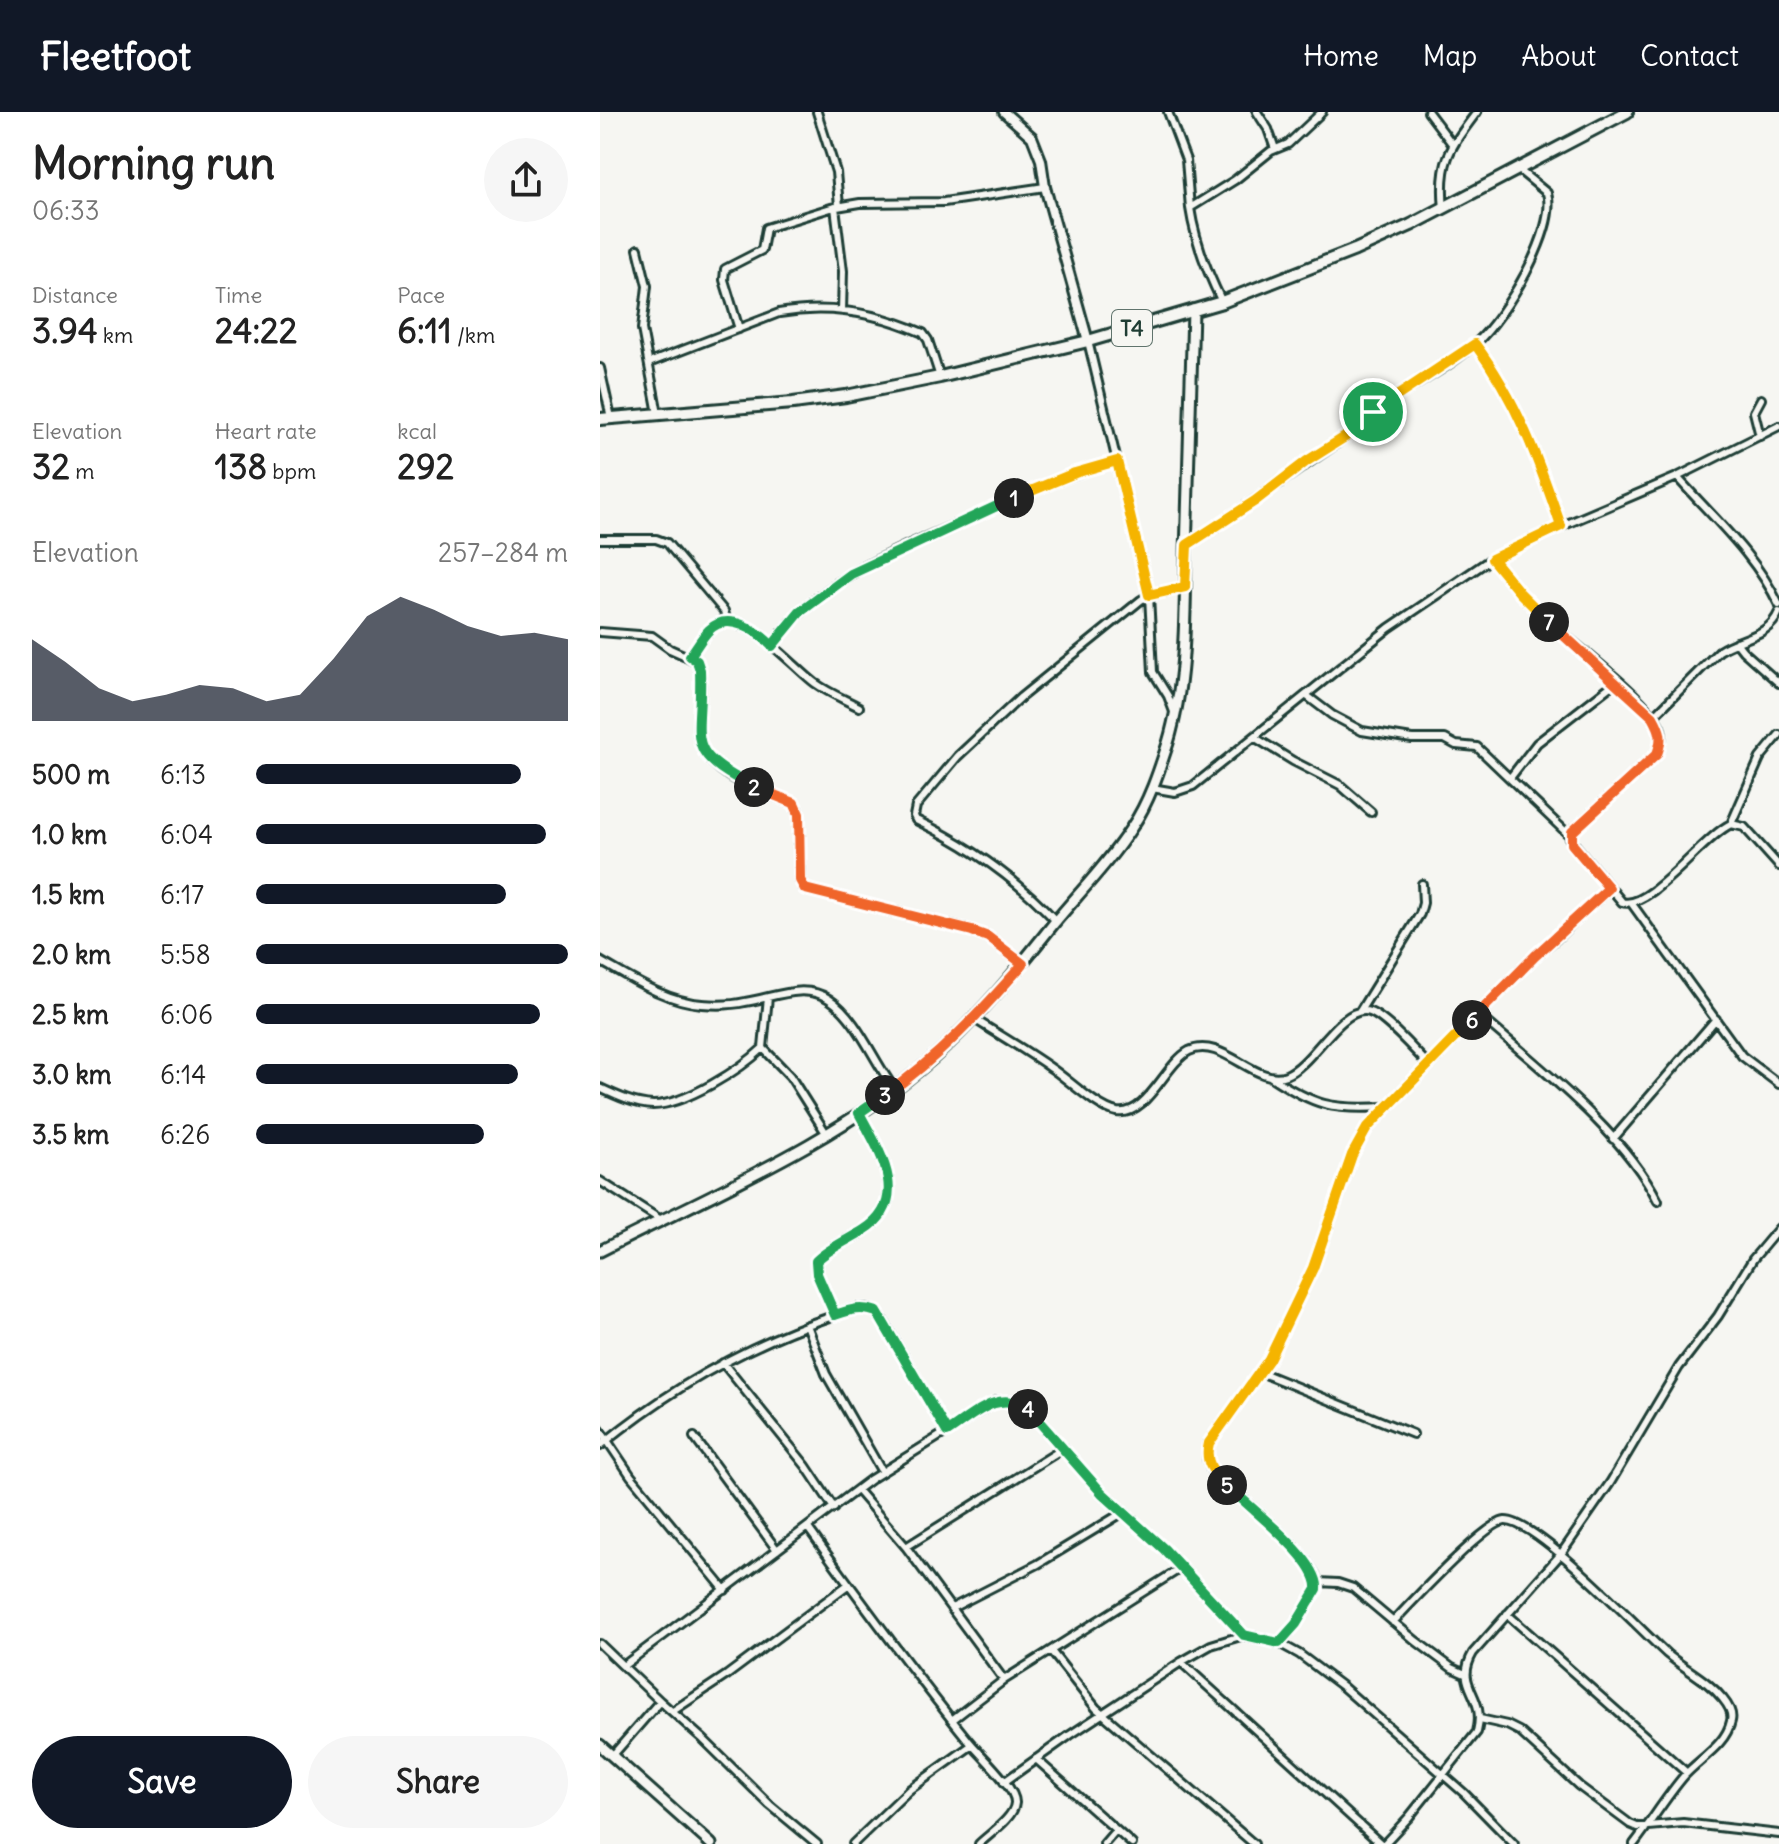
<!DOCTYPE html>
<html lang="en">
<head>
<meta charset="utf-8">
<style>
  :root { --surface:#fff; --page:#f6f6f6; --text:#222; --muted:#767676; --accent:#111827 }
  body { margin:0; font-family:Delius,sans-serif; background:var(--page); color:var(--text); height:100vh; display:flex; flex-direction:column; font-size:30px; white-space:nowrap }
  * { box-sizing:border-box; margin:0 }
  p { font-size:26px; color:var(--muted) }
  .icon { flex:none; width:44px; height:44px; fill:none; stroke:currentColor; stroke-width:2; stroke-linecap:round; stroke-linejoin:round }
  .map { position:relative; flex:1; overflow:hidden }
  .drawer { display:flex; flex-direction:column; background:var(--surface); width:600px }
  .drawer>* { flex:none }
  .pin { position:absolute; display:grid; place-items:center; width:68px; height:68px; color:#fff; margin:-34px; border:4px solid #fff; border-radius:50%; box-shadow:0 2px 8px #0007 }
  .km { position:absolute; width:40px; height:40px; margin:-20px; border-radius:50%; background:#222; color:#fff; font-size:22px; line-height:40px; text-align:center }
  .round { display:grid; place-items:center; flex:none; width:84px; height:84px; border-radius:42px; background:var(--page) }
  .headline { display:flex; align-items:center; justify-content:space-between; height:136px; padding:0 32px }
  h1 { font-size:44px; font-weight:800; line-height:60px }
  .stats { display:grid; grid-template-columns:repeat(3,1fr); gap:12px; height:136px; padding:8px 32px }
  .stats div { display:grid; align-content:center }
  .stats b { font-size:34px; font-weight:800 }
  .stats small { font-size:22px; font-weight:400 }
  .stats p { font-size:22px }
  .chart { height:224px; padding:16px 32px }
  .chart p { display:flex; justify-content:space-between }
  .chart svg { width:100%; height:144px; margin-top:8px; fill:var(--accent); opacity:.7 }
  .cta { display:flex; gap:16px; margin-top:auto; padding:16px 32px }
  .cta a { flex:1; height:92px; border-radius:48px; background:var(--accent); color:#fff; font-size:32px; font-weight:800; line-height:92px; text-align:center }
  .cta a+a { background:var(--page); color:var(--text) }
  ul { padding:0 32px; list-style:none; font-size:26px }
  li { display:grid; grid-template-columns:128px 96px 1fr; align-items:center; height:60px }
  li i { height:20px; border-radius:10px; background:var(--accent) }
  header { display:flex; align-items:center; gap:48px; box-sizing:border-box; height:112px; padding:0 40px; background:var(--accent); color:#fff }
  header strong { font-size:38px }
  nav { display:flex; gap:44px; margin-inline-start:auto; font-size:28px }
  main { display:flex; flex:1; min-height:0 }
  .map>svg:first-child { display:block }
</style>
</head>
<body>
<header>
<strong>Fleetfoot</strong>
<nav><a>Home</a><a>Map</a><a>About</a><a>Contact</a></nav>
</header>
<main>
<section class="drawer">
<div class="headline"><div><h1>Morning run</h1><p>06:33</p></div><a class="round"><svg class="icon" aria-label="share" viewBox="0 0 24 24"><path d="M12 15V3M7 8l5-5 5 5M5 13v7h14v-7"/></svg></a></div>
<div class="stats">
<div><p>Distance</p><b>3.94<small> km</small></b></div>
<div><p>Time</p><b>24:22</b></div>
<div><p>Pace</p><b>6:11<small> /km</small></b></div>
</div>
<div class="stats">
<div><p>Elevation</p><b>32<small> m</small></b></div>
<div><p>Heart rate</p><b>138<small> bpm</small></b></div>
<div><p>kcal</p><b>292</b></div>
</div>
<div class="chart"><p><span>Elevation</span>257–284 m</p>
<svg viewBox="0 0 160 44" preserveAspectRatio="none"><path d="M0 44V19L10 26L20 34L30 38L40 36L50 33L60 34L70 38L80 36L90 25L100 12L110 6L120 10L130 15L140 18L150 17L160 19V44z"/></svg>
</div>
<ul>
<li><b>500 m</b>6:13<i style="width:85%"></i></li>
<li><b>1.0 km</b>6:04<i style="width:93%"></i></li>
<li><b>1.5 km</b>6:17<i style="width:80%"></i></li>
<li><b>2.0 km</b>5:58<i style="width:100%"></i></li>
<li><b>2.5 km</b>6:06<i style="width:91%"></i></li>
<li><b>3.0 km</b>6:14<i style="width:84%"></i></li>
<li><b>3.5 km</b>6:26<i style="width:73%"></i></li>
</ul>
<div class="cta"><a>Save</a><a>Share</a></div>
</section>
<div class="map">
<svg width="1179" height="1732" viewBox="0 0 1179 1732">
  <rect width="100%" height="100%" fill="#f6f6f2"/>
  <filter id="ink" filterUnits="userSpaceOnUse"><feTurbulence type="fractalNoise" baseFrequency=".0125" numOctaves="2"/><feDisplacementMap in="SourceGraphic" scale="16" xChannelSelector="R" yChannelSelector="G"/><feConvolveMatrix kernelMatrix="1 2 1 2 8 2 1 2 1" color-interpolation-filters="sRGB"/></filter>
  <g filter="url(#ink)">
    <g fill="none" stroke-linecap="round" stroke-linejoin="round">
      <g stroke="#1f3d34" stroke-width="12">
        <path id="minor" d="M217,0L236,60L239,94
          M568,0L586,48L590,96
          M657,0L668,17L675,37
          M828,0L853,33
          M235,95L243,159L242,199
          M844,97C839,50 849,37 877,0
          M38,137L47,174L42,217L58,302
          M622,190C607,160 595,129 590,96L635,68L671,39L688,32L722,0
          M139,217L124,168L125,157L162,138L166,116L231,96L260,91L344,90L445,75
          M488,229L549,483L553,560L568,584L574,600
          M875,232C917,288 939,349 961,414
          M49,251L179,201C228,192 278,201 323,221L328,228L340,265
          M0,256L11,306
          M1160,324L1154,300L1161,287
          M1077,365C1113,406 1155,442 1179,493
          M0,427H56L67,431L124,499L127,510
          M587,433C640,399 691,363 743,327C754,318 763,307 775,299C808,275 846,258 876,231C904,207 958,117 947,81L919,58
          M892,447C907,466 923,486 941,503C965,526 1053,589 1061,618C1063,626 1060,634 1057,642L974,717L970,727L1022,790C1049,799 1104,724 1131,712L1144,715L1179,754
          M0,520L52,524L70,537L97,549C105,570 99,594 98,616C97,661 160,679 194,691L199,702L200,768L205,777L372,819L388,825L423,852
          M1136,530L1143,539L1179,571
          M172,534C218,468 293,439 364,409C415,387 463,363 517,349
          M90,544C98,534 106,517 118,512C147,499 193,555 215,571C229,581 244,587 259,595
          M707,584L732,603L762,619L812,627H845L856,633L877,635L971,725
          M1053,605L1119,539C1140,525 1168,526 1179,500
          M654,625L693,649L740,673L771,700
          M910,666L937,631L1017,569
          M552,676L575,680L593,674L789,516L888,449L948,420L1077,365L1179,314
          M1131,712L1160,646L1179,623
          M1032,792L1142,944L1179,972
          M456,809C416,766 370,734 316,708L314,704L316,694L358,644L421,585L541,488L549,483L585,475
          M0,849C32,867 65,889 102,892C115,893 132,893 145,890C173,886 203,870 229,887C257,905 274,950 294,976
          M760,899L820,802L823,791L822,772
          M878,902C936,953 1024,1020 1058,1089
          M374,907C400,923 427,939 451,956C469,968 497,996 517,1000C547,1005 565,952 589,939C622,923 656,975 686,963C712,953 738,898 765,899C781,899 816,941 829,953
          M163,936L190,964L226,1021
          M671,965C715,994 732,998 784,995
          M0,976C17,984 34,992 53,993C85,993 141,957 163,936L168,885
          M1013,1027L1116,907
          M0,1069L61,1108
          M235,1203L217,1162L216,1149C230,1134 252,1127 269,1115C310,1085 277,1034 259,1001
          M207,1213L226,1262L282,1360
          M123,1251L206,1354L234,1396
          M660,1260L813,1322
          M0,1318L31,1364L125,1478
          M94,1325L177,1438
          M0,1334C68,1278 147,1233 230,1205C241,1201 253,1195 265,1196C275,1198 279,1203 284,1210L347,1320
          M257,1378L306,1435L404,1568
          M208,1416C260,1488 312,1559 368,1628C378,1641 416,1675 415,1691C414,1706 389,1722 379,1732
          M306,1435L464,1336
          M718,1470L738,1471L753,1476L816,1529L852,1556L865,1562
          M352,1496L438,1452L522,1401
          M907,1502L1087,1661
          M793,1510C810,1492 885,1411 905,1409C936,1407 1039,1517 1067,1542C1086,1558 1108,1568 1123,1587C1128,1593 1133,1601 1131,1609C1126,1633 1099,1647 1084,1664C1066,1685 1051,1710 1034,1732
          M679,1531L696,1512L717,1477C718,1470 717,1465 713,1459C693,1426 640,1387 611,1357L607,1347L609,1331L669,1247L713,1156L752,1043L767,1016L935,844L957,826L1009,776
          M0,1532L23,1554
          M451,1539L496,1596L654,1732
          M581,1550L781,1732
          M60,1589L103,1627L170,1693L217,1732
          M73,1599L127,1563L249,1472
          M880,1607L907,1613L919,1619L979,1674L1030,1712L1037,1715L1083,1711L1179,1722
          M352,1608L404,1568L581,1456
          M12,1644L60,1589L23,1554L271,1367L396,1289H416L428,1297L502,1381L564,1437L644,1523
          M436,1647L532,1732
          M404,1670L470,1623L581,1550L611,1533L644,1523L679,1531L699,1542L743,1575L864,1681L914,1732
          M253,1732L309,1678L372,1633
          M504,1732L516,1718
          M784,1732L809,1705L877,1620C887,1581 853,1576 873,1541L961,1442L1010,1371L1079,1255L1118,1204L1153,1147L1179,1116"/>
      </g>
      <g stroke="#1f3d34" stroke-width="14">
        <path id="tertiary" d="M404,0L432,25L441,48L445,75L488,229"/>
      </g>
      <g stroke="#1f3d34" stroke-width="15">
        <path id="secondary" d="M0,1139C113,1081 236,1031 333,946C379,905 417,858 455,810C481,779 510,749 532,715C549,690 559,659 568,631C586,571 585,504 586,442C588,361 591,279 593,198
          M0,1633L111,1732"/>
      </g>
      <g stroke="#1f3d34" stroke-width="16">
        <path id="trunk" d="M0,307L193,291L246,284L340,265L488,229L622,190L755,138L811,113L1027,0"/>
      </g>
      <use href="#minor" stroke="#f6f6f2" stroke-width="6"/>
      <use href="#tertiary" stroke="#f6f6f2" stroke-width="8"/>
      <use href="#secondary" stroke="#f6f6f2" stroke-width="9"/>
      <use href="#trunk" stroke="#f6f6f2" stroke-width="10"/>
    </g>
  </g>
  <g fill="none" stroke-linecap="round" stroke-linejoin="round" filter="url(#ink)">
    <g stroke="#fff" stroke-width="16">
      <path id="split-1" d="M414,386L475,361L517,349L549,483L585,475L587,433L655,389L707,349L745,325L773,300"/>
    </g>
    <g stroke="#fff" stroke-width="16">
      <path id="split-2" d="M154,675C79,638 103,628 100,558L97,549L90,544C96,536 102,525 109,518C128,499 157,518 172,534L200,500L251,462L414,386"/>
    </g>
    <g stroke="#fff" stroke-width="16">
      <path id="split-3" d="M154,675L194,691L199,702L200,768L205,777L372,819L388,825L423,852C381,900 338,946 285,983"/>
    </g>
    <g stroke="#fff" stroke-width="16">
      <path id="split-4" d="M285,983L259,1001C279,1038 312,1088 264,1118C248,1128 229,1136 216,1149L217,1162L235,1203C250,1198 261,1194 277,1200L347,1320C374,1303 398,1276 428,1297"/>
    </g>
    <g stroke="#fff" stroke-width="16">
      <path id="split-5" d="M428,1297L502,1381L564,1437L644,1523L679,1531L696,1512L717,1477C720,1448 647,1394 627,1373"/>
    </g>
    <g stroke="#fff" stroke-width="16">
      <path id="split-6" d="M627,1373C613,1360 604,1351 609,1331L669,1247L713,1156L752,1043L767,1016L872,908"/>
    </g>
    <g stroke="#fff" stroke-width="16">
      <path id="split-7" d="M872,908L935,844L1009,776L972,732V720L1057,642C1063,626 1061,619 1053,605L949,510"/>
    </g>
    <g stroke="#fff" stroke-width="16">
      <path id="split-8" d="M773,300L875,232C917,288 939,350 961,414L892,447L920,481L949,510"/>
    </g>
    <use href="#split-1" stroke="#f5b400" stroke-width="10"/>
    <use href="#split-2" stroke="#22a559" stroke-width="10"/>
    <use href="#split-3" stroke="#f0652b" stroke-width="10"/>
    <use href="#split-4" stroke="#22a559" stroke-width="10"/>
    <use href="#split-5" stroke="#22a559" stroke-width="10"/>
    <use href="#split-6" stroke="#f5b400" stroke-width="10"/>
    <use href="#split-7" stroke="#f0652b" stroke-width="10"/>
    <use href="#split-8" stroke="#f5b400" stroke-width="10"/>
  </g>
  <g text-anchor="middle" stroke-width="6" stroke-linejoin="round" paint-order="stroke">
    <rect fill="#f6f6f2" stroke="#60746d" stroke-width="2" x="512" y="198" width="40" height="36" rx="6"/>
    <g font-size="22" font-weight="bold" fill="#1f3d34">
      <text x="532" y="224">T4</text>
    </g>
  </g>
</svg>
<div class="pin" style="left:773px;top:300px;background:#1e9e55"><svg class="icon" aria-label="arrive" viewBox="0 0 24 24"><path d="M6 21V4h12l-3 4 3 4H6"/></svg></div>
<b class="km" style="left:414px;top:386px">1</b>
<b class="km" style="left:154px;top:675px">2</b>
<b class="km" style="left:285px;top:983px">3</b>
<b class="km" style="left:428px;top:1297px">4</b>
<b class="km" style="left:627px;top:1373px">5</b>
<b class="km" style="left:872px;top:908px">6</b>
<b class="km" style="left:949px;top:510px">7</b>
</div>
</main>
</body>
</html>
